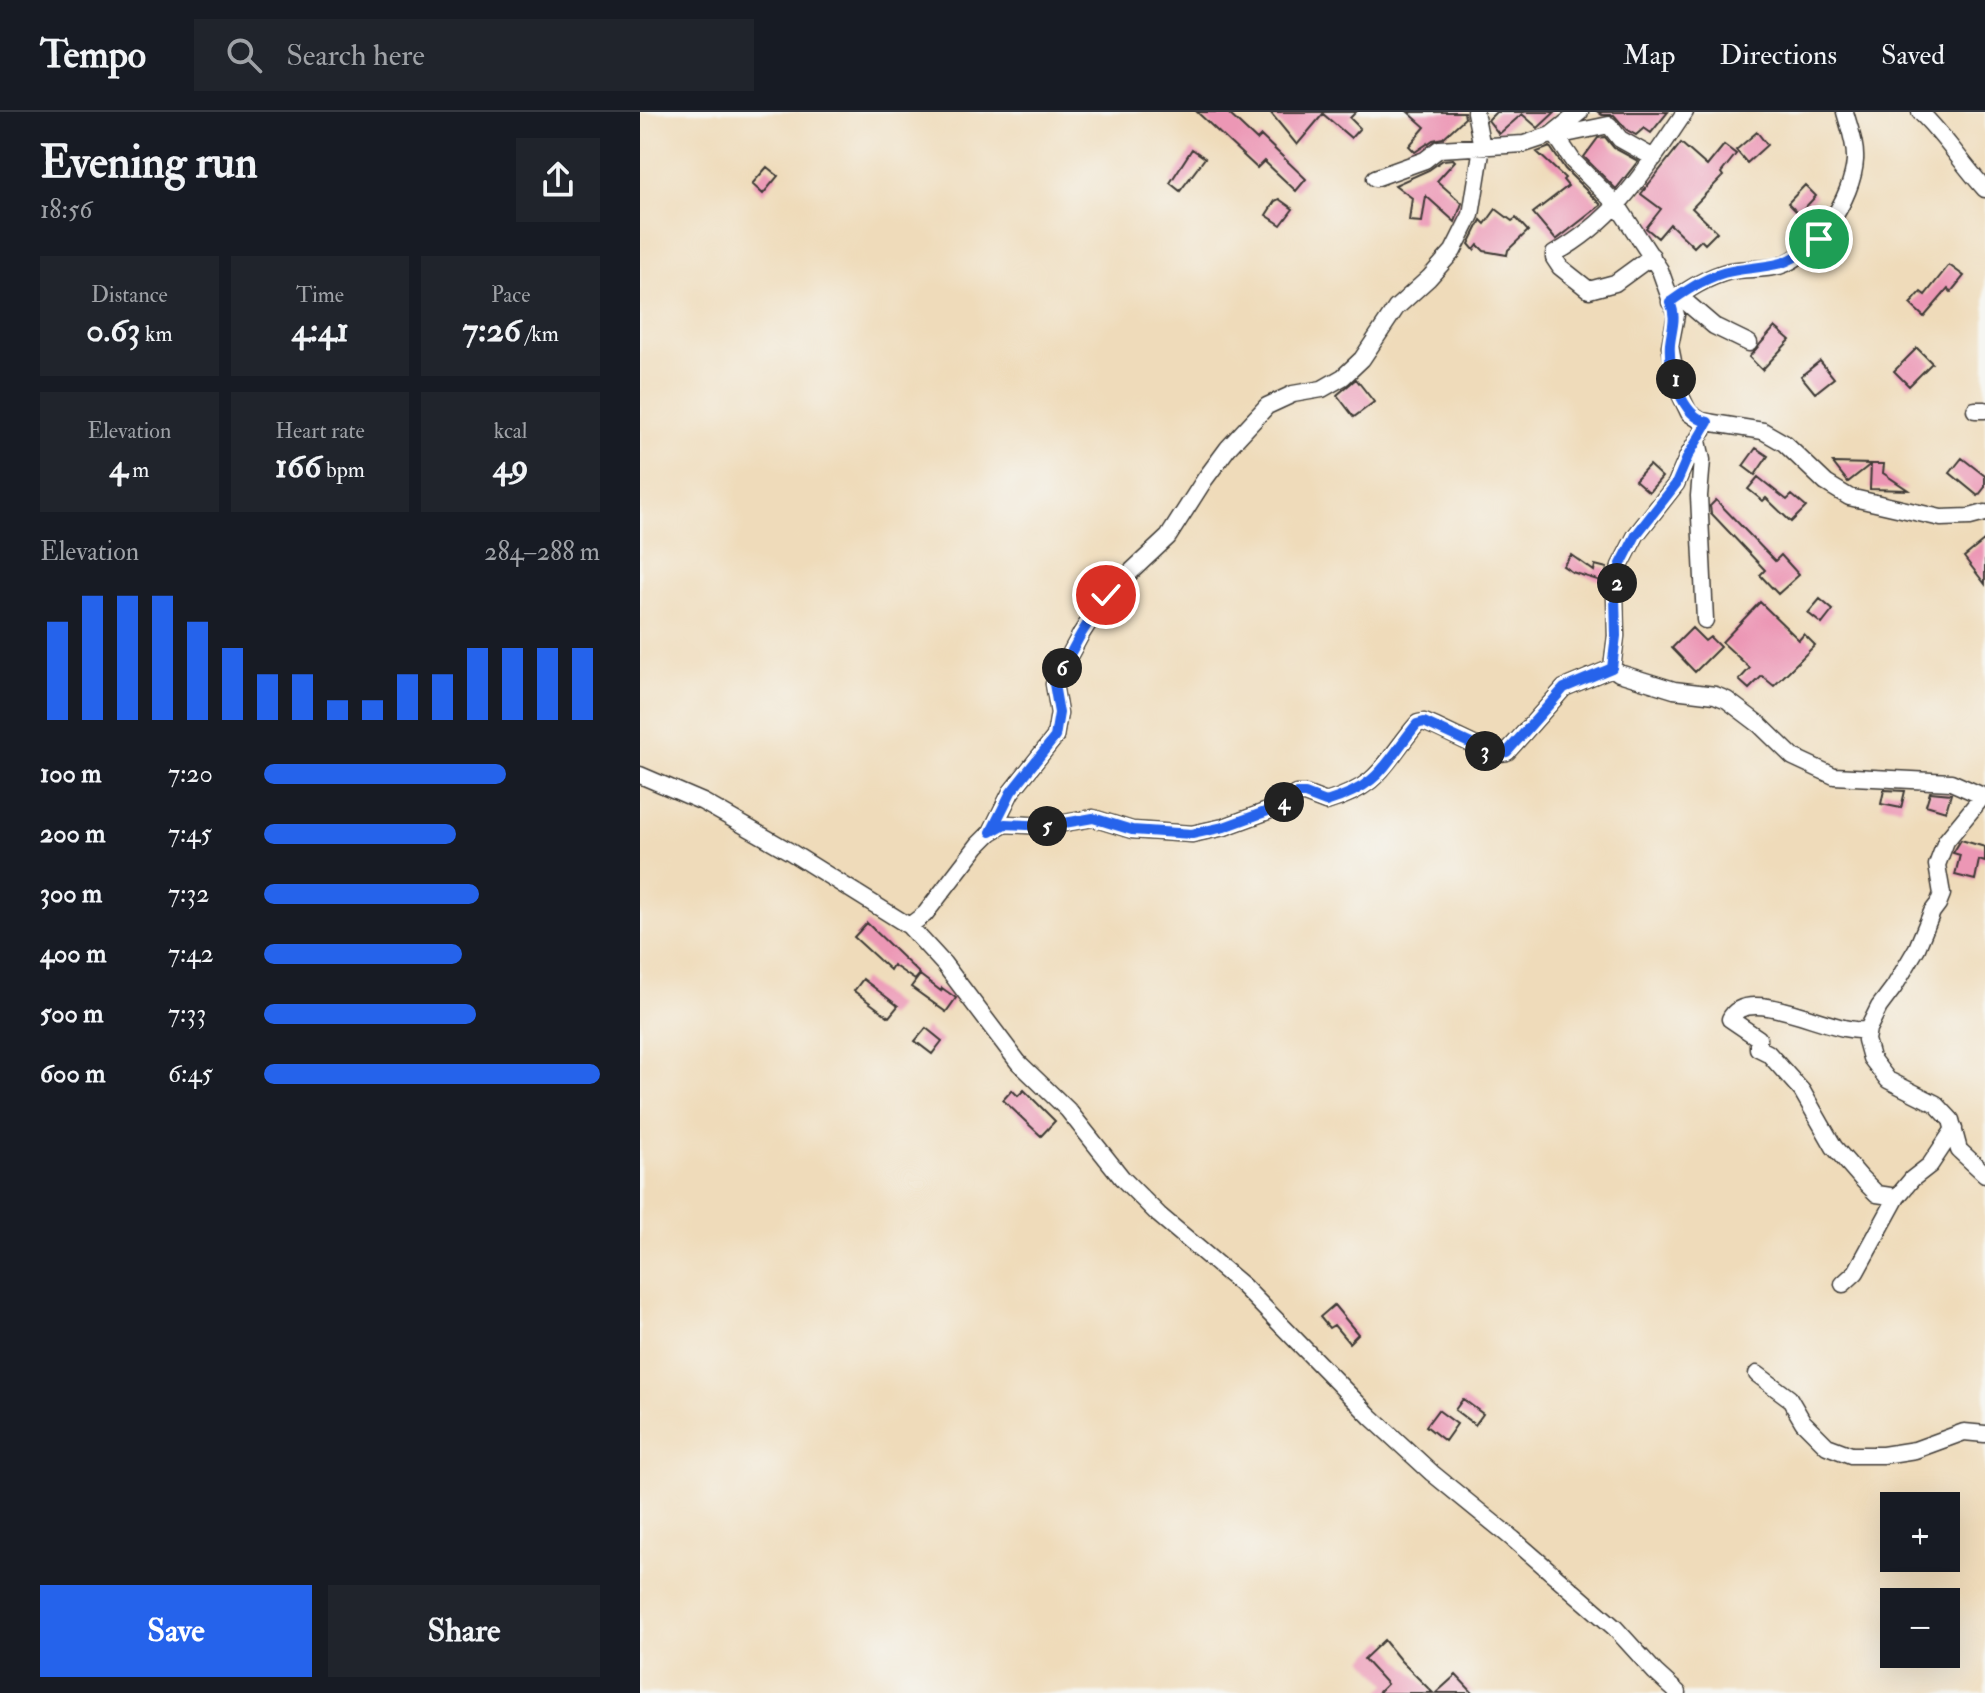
<!DOCTYPE html>
<html lang="en">
<head>
<meta charset="utf-8">
<style>
  :root { --surface:#171b24; --page:#20242c; --text:#f1f3f6; --muted:#9ea1a6; --line:#363941; --accent:#2563eb }
  body { margin:0; font-family:"IM FELL Double Pica",serif; background:var(--page); color:var(--text); height:100vh; display:flex; flex-direction:column; font-size:30px; white-space:nowrap }
  * { box-sizing:border-box; margin:0 }
  p { font-size:26px; color:var(--muted) }
  .icon { flex:none; width:44px; height:44px; fill:none; stroke:currentColor; stroke-width:2; stroke-linecap:round; stroke-linejoin:round }
  .map { position:relative; flex:1; overflow:hidden }
  .panel { display:flex; flex-direction:column; background:var(--surface); width:640px }
  .panel>* { flex:none }
  .tools { position:absolute; left:1240px; top:1380px; display:grid; gap:16px }
  .tools a { display:grid; place-items:center; width:80px; height:80px; border-radius:0px; background:var(--surface); box-shadow:0 8px 32px #0002; font-size:40px }
  .pin { position:absolute; display:grid; place-items:center; width:68px; height:68px; color:#fff; margin:-34px; border:4px solid #fff; border-radius:50%; box-shadow:0 2px 8px #0007 }
  .km { position:absolute; width:40px; height:40px; margin:-20px; border-radius:50%; background:#222; color:#fff; font-size:22px; line-height:40px; text-align:center }
  .round { display:grid; place-items:center; flex:none; width:84px; height:84px; border-radius:0px; background:var(--page) }
  .headline { display:flex; align-items:center; justify-content:space-between; height:136px; padding:0 40px }
  h1 { font-size:44px; font-weight:700; line-height:60px }
  .figures { display:grid; grid-template-columns:repeat(3,1fr); gap:12px; height:136px; padding:8px 40px }
  .figures div { display:grid; align-content:center; border-radius:0px; background:var(--page); text-align:center }
  .figures b { font-size:34px; font-weight:700 }
  .figures small { font-size:22px; font-weight:400 }
  .figures p { font-size:22px }
  .chart { height:224px; padding:16px 40px }
  .chart p { display:flex; justify-content:space-between }
  .chart svg { width:100%; height:144px; margin-top:8px; stroke:var(--accent); stroke-width:6 }
  .button { display:flex; gap:16px; margin-top:auto; padding:16px 40px }
  .button a { flex:1; height:92px; border-radius:0px; background:var(--accent); color:#fff; font-size:32px; font-weight:700; line-height:92px; text-align:center }
  .button a+a { background:var(--page); color:var(--text) }
  ul { padding:0 40px; list-style:none; font-size:26px }
  li { display:grid; grid-template-columns:128px 96px 1fr; align-items:center; height:60px }
  li i { height:20px; border-radius:10px; background:var(--accent) }
  header { display:flex; align-items:center; gap:48px; box-sizing:border-box; height:112px; padding:0 40px; background:var(--surface); border-bottom:2px solid var(--line) }
  header strong { font-size:38px }
  nav { display:flex; gap:44px; margin-inline-start:auto; font-size:28px }
  .search { width:560px; height:72px; background:var(--page); display:flex; align-items:center; gap:20px; box-sizing:border-box; padding:0 28px; border-radius:0px; color:var(--muted); font-size:30px }
  main { display:flex; flex:1; min-height:0 }
  .map>svg:first-child { display:block }
</style>
</head>
<body>
<header>
<strong>Tempo</strong>
<div class="search"><svg class="icon" aria-label="search" viewBox="0 0 24 24"><circle cx="10" cy="10" r="6"/><path d="M15 15l6 6"/></svg>Search here</div>
<nav><a>Map</a><a>Directions</a><a>Saved</a></nav>
</header>
<main>
<section class="panel">
<div class="headline"><div><h1>Evening run</h1><p>18:56</p></div><a class="round"><svg class="icon" aria-label="share" viewBox="0 0 24 24"><path d="M12 15V3M7 8l5-5 5 5M5 13v7h14v-7"/></svg></a></div>
<div class="figures">
<div><p>Distance</p><b>0.63<small> km</small></b></div>
<div><p>Time</p><b>4:41</b></div>
<div><p>Pace</p><b>7:26<small> /km</small></b></div>
</div>
<div class="figures">
<div><p>Elevation</p><b>4<small> m</small></b></div>
<div><p>Heart rate</p><b>166<small> bpm</small></b></div>
<div><p>kcal</p><b>49</b></div>
</div>
<div class="chart"><p><span>Elevation</span>284–288 m</p>
<svg viewBox="0 0 160 44" preserveAspectRatio="none"><path d="M5 44V14M15 44V6M25 44V6M35 44V6M45 44V14M55 44V22M65 44V30M75 44V30M85 44V38M95 44V38M105 44V30M115 44V30M125 44V22M135 44V22M145 44V22M155 44V22"/></svg>
</div>
<ul>
<li><b>100 m</b>7:20<i style="width:72%"></i></li>
<li><b>200 m</b>7:45<i style="width:57%"></i></li>
<li><b>300 m</b>7:32<i style="width:64%"></i></li>
<li><b>400 m</b>7:42<i style="width:59%"></i></li>
<li><b>500 m</b>7:33<i style="width:63%"></i></li>
<li><b>600 m</b>6:45<i style="width:100%"></i></li>
</ul>
<div class="button"><a>Save</a><a>Share</a></div>
</section>
<div class="map">
<svg width="1345" height="1581" viewBox="0 0 1345 1581">
  <rect width="100%" height="100%" fill="#f6f6f2"/>
  <filter id="ink" filterUnits="userSpaceOnUse"><feTurbulence type="fractalNoise" baseFrequency=".0125" numOctaves="2"/><feDisplacementMap in="SourceGraphic" scale="16" xChannelSelector="R" yChannelSelector="G"/><feConvolveMatrix kernelMatrix="1 2 1 2 8 2 1 2 1" color-interpolation-filters="sRGB"/></filter>
  <filter id="wash" filterUnits="userSpaceOnUse"><feTurbulence type="fractalNoise" baseFrequency=".006" numOctaves="4" result="noise"/><feDisplacementMap in="SourceGraphic" scale="32" xChannelSelector="R" yChannelSelector="G"/><feGaussianBlur stdDeviation="1.8" result="paint"/><feColorMatrix in="noise" values="0 0 0 0 0 0 0 0 0 0 0 0 0 0 0 0 0 1.4 0 .05"/><feComposite in="paint" operator="in"/></filter>
  <g filter="url(#wash)">
    <rect width="100%" height="100%" fill="#efdbba"/>
    <g id="blocks">
      <path fill="#ec97b5" d="M557,0H587L617,28L621,24L666,67L656,79L624,49L617,56Z
        M630,0H716L710,6L720,16L711,26L683,2L657,33Z
        M768,0H824L825,6L803,26L793,28L775,40L769,34L785,15Z
        M856,0H915L898,16L882,2L859,22L848,8Z
        M958,0H1028L1011,21L1004,16L996,23L987,18L974,3H962Z
        M1117,20L1127,33L1107,51L1096,38Z
        M965,25L974,36L998,49L976,77L944,45L958,26Z
        M1041,31L1067,54L1084,33L1096,42L1081,61L1083,64L1052,96L1077,120L1065,132L1061,128L1054,135L1030,112L1018,126L1006,116L1021,97L1001,82Z
        M910,35L925,57L961,93L916,128L893,101L928,74L923,68L925,66L897,40Z
        M552,37L565,46L540,79L530,71Z
        M813,47L815,49L797,69L822,91L815,110L786,84L782,110L769,109L772,86L755,73L789,58L803,48Z
        M127,55L138,64L123,82L112,72Z
        M1165,73L1176,84L1159,102L1148,91Z
        M639,87L653,97L641,113L626,103L635,89Z
        M856,97L872,109L876,106L888,119L868,138L867,143L844,139L838,133L834,138L829,132L841,108L845,112Z
        M1309,153L1324,164L1311,180L1308,177L1284,205L1270,192L1281,180L1285,183Z
        M1135,215L1150,228L1122,258L1109,245Z
        M1277,236L1292,251L1269,274L1254,259Z
        M1180,249L1194,266L1175,281L1161,264Z
        M716,267L734,290L714,305L697,283Z
        M1116,336L1128,344L1115,363L1103,354Z
        M1322,346L1345,364V375L1338,384L1310,361Z
        M1193,351L1231,352L1208,370Z
        M1231,352H1244L1243,361L1268,378L1230,377Z
        M1009,353L1022,365L1009,380L995,368Z
        M1118,365L1147,388L1152,383L1166,395L1151,410L1126,386L1123,389L1108,377Z
        M1076,388L1135,449L1141,443L1159,463L1138,482L1120,463L1125,458L1071,401L1070,394Z
        M1345,428V472L1324,445Z
        M931,443L954,459L955,453L967,456L964,470L932,460L923,454Z
        M1180,487L1193,498L1182,512L1168,501Z
        M1120,490L1159,528L1164,522L1175,533L1134,574L1122,564L1109,577L1099,568L1110,556L1082,530Z
        M1052,516L1065,529L1070,525L1080,535L1055,560L1032,536Z
        M1244,678L1265,679L1261,696L1241,692Z
        M1290,680L1311,682L1306,699L1286,693Z
        M1321,728L1345,735V750L1339,748L1335,768L1315,763L1320,743L1313,741Z
        M227,811L280,862L275,868L253,853L250,858L214,825Z
        M280,863L301,879L302,876L316,886L306,900L271,875Z
        M223,867L258,894L249,905L214,879Z
        M286,916L302,929L292,942L275,929Z
        M372,978L378,984L384,978L415,1009L401,1024L363,988Z
        M694,1193L718,1222L709,1231L694,1213L689,1216L680,1205Z
        M823,1287L843,1302L835,1313L815,1298Z
        M798,1298L817,1312L805,1329L786,1314Z
        M744,1528L761,1549L793,1581H738L747,1572L724,1547Z
        M816,1563L833,1581H796Z"/>
    </g>
  </g>
  <g filter="url(#ink)">
    <use href="#blocks" fill-opacity="0" stroke="#3c3934" stroke-width="2"/>
    <g fill="none" stroke-linecap="round" stroke-linejoin="round">
      <g stroke="#3c3934" stroke-width="19">
        <path id="street" d="M1280,0C1305,24 1322,52 1345,77
          M911,23L916,24L933,49L978,94L1020,158L1036,203L1030,234L1039,280L1049,301L1061,309L1123,319L1144,331L1186,371L1209,385L1301,406L1330,405L1345,401
          M916,24L969,13L980,27L1014,46
          M735,66L785,48L799,37L884,32L911,23L940,0
          M1012,144L975,171L949,178L920,155L914,146V142C977,107 1006,57 1045,0
          M1039,184L1074,214L1109,231
          M1030,190C1049,177 1067,165 1090,159C1106,156 1123,158 1139,154C1176,143 1213,85 1215,48C1216,32 1209,15 1205,0
          M1335,298H1345
          M1068,310L1048,344L1036,372L996,423L980,454L975,483L976,524L972,556L979,561L1034,578L1075,583L1087,588L1120,613L1153,645L1194,664L1311,670L1345,685
          M1058,329L1062,348L1059,384L1065,508
          M0,663L63,690L149,739L269,814L304,852L378,950L428,998L482,1066L519,1103L603,1174L731,1305L792,1361L873,1427L975,1516L1015,1560L1038,1581
          M1343,684L1306,729L1297,753L1302,782L1298,792L1292,800L1277,836L1254,875L1239,895L1228,917L1226,928L1231,946L1248,968L1296,992L1311,1008L1319,1038L1345,1062
          M351,720L371,680L415,625L419,601L414,572L441,522L466,483L528,425L565,367L588,336L627,294L653,282L682,277L703,265L722,247L756,196L789,166L813,139L831,103L842,35L835,0
          M269,814L285,802L338,733L351,720L365,712L407,714L453,706L492,718L552,722L584,715L636,696L656,682H665L686,690C744,672 742,652 778,611L784,610L796,615L853,642L867,640L924,576L972,556
          M1228,917C1200,927 1108,869 1090,907L1118,926V936L1128,941L1162,979L1194,1035L1221,1066L1237,1082L1257,1085
          M1203,1172L1216,1160L1257,1085L1272,1067L1290,1053L1314,1017
          M1117,1262L1149,1286L1163,1310L1187,1334L1211,1343H1243L1275,1338L1324,1320L1345,1322"/>
      </g>
      <use href="#street" stroke="#fff" stroke-width="16"/>
    </g>
  </g>
  <g fill="none" stroke-linecap="round" stroke-linejoin="round" filter="url(#ink)">
    <g stroke="#fff" stroke-width="16">
      <path id="route" d="M466,483L441,522L414,572L419,601L415,625L371,680L351,720L365,712L407,714L453,706L492,718L552,722L584,715L636,696L656,682H665L686,690C742,673 743,653 777,612L784,610L853,642L867,640L924,576L972,556L976,524L975,483L980,454L996,423L1036,372L1048,344L1068,310C1041,305 1028,257 1030,232C1032,214 1037,206 1030,190C1049,177 1069,163 1092,159C1135,151 1143,159 1179,127"/>
    </g>
    <use href="#route" stroke="#2563eb" stroke-width="10"/>
  </g>
</svg>
<div class="tools">
<a>+</a>
<a>−</a>
</div>
<div class="pin" style="left:1179px;top:127px;background:#1e9e55"><svg class="icon" aria-label="arrive" viewBox="0 0 24 24"><path d="M6 21V4h12l-3 4 3 4H6"/></svg></div>
<div class="pin" style="left:466px;top:483px;background:#d93025"><svg class="icon" aria-label="check" viewBox="0 0 24 24"><path d="M5 12l5 5 9-10"/></svg></div>
<b class="km" style="left:1036px;top:267px">1</b>
<b class="km" style="left:977px;top:471px">2</b>
<b class="km" style="left:845px;top:639px">3</b>
<b class="km" style="left:644px;top:690px">4</b>
<b class="km" style="left:407px;top:714px">5</b>
<b class="km" style="left:422px;top:556px">6</b>
</div>
</main>
</body>
</html>
